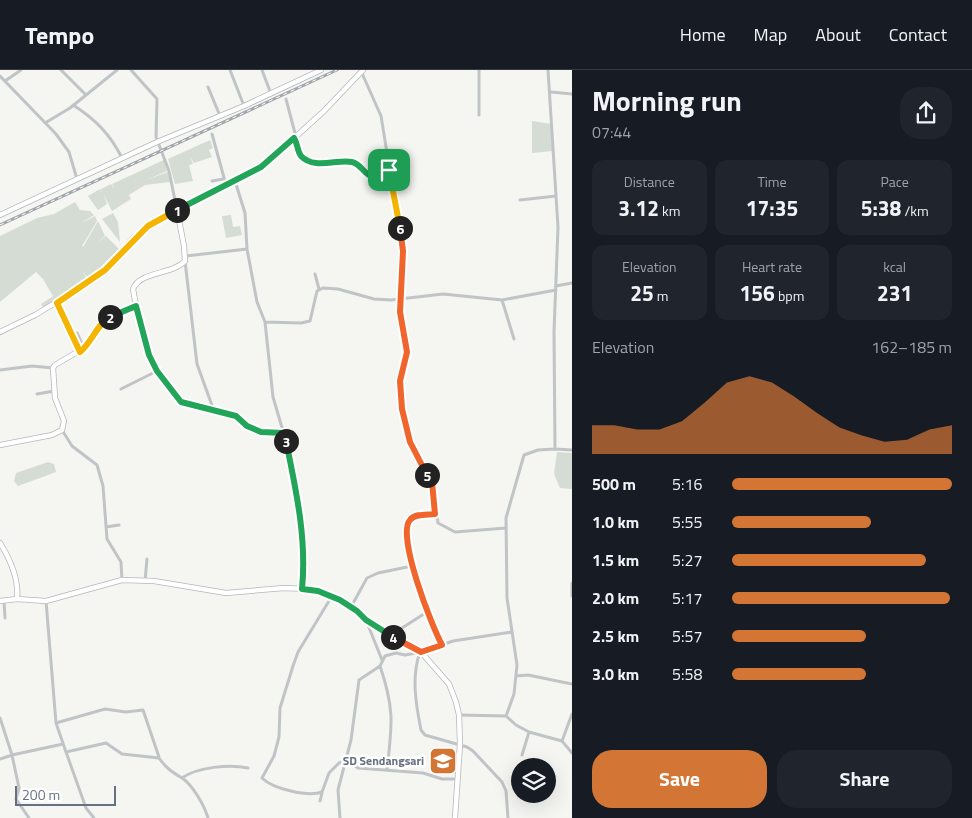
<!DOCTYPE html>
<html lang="en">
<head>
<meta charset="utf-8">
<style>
  :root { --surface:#171b24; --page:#20242c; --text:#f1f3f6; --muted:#9ea1a6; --line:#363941; --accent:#d37635 }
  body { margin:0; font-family:"Titillium Web",sans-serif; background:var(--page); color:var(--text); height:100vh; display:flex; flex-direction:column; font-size:19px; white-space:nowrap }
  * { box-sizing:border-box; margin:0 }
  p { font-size:16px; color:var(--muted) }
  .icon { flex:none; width:28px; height:28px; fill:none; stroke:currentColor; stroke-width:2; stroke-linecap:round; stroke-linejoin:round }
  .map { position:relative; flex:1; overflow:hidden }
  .panel { display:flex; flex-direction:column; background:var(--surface); width:400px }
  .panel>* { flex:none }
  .fabs { position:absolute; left:511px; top:688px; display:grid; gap:10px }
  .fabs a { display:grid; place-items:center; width:45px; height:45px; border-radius:50%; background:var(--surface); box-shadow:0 5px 20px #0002; font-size:25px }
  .scale { position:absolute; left:15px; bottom:12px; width:101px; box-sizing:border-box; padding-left:5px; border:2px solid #677080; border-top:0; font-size:14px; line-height:18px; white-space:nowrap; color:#677080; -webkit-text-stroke:4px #fff; paint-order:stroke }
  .pin { position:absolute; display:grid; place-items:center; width:42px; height:42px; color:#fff; margin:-21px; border-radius:10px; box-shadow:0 2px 8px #0006 }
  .km { position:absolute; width:25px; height:25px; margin:-12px; border-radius:50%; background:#222; color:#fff; font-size:14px; line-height:25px; text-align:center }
  .round { display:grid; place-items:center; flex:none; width:52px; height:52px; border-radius:20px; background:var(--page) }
  .head { display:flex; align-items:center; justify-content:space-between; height:85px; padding:0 20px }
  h1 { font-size:28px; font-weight:700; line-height:38px }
  .figures { display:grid; grid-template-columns:repeat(3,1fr); gap:8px; height:85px; padding:5px 20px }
  .figures div { display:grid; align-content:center; border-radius:12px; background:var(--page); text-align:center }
  .figures b { font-size:21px; font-weight:700 }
  .figures small { font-size:14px; font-weight:400 }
  .figures p { font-size:14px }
  .chart { height:140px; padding:10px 20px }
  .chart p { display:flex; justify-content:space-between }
  .chart svg { width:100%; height:90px; margin-top:5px; fill:var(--accent); opacity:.7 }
  .button { display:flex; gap:10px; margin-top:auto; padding:10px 20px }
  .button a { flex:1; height:58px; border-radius:20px; background:var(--accent); color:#fff; font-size:20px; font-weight:700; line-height:58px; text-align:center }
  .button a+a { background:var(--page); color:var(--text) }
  ul { padding:0 20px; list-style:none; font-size:16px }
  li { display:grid; grid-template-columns:80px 60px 1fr; align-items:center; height:38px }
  li i { height:12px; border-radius:6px; background:var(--accent) }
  header { display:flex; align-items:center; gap:30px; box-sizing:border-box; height:70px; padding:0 25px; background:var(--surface); border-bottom:1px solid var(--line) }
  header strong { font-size:24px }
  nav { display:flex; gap:28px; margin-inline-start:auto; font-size:18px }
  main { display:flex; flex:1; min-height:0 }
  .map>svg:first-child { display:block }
</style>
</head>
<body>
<header>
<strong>Tempo</strong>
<nav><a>Home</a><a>Map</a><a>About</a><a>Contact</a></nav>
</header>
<main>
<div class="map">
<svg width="572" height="748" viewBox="0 0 572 748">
  <rect width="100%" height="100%" fill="#f5f5f2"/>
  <path fill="#e5e6e5" d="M441,681H458V687H444V695L456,696V704L441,703Z"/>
  <path fill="#d5dcd4" d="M532,51L551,54L552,81L532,83Z
    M210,70L213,78L209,80L212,87L194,93L190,87L193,94L189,95L193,111L175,114L168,89Z
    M164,90L167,101L146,110L168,102L170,112L145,115L129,125L131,129L112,141L104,125L107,134L98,140L88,126L100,119L102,123L101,119L111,114L115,120L112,114Z
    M75,132L80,140L67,148L80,140L90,141L94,145L81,153L95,146L97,151L82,176L83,177L98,151L105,166L95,175L106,166L121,181L104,199L89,209L82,201L88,210L44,239L41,234L55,225L53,226L43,209L36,202L0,232V166L37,148L54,144Z
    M113,143L118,152L120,172L102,149Z
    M231,145L233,157L240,156L242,165L226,168L222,146Z
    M557,382L572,383V419L560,418L554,404Z
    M48,392L54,394L56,402L18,416L14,411L16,403Z"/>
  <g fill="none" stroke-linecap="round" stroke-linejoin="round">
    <path stroke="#bbc2c8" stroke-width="1" d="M237,111L258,99
      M0,265L81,221L106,203L134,171L176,143"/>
    <g stroke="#b4b7bc" stroke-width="6">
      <path id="secondary" d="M0,145L157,72L244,36L321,0
        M0,262L35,245L80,218L105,200L133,168L157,150L269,91L324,41L363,0
        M0,375L52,365L62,360L64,351L55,328L53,298L55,295L84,278L106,249L136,236L133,219C140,201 172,205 185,191L184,176L177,140
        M0,473C10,489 19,510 17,529
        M0,531L17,529L46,531L122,510L154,511L226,523L284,518L306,519L333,527L399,571L421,582L449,614L456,632L459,645L460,674L455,748"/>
    </g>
    <path stroke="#c1c4c7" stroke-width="3" d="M61,0L85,24
      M131,0L157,29L156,67L169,101L177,140
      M230,0L244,36
      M262,0L271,24
      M479,0V45
      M361,1L381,46L403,181L400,242L407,282L400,311L402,339L411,372L432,412L438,453L455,462L506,458
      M0,6L56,64L69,82L77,109
      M5,11L21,0
      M208,17L220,46
      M551,22L572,24
      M286,29L296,67
      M73,35C95,49 110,64 122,88
      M45,53L70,38L117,0
      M212,64L226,115
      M294,68C299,75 296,84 304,89C320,98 337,89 352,92C361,94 363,103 371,106L389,100
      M212,111L223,109
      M235,111L245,143L247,179
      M520,130L556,126
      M186,186L247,179L257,232L265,252L273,327L285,368L301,453L304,501L302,519
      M185,191L197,294L214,341
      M315,204L319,219
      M556,216L572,213
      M502,230L514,269
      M57,233L80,282
      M136,236L149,285L157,301L181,332L236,346L247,356L261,362L284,363
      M265,252L301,253L310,251L317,221L323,218L338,219L374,229L391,230L443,224L502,230L556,220
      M77,263L84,278
      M0,300L32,296L53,298
      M121,319L157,301
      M37,324L54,321
      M62,360L72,376L97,395L103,416L107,469L121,492L122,510
      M555,379L572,380
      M106,457L119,455
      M412,496L422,531L441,575
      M145,511L147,489
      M572,513V526
      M332,526L298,582L293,596L280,638L279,667L274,686L262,708C273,719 308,727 322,722L329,703L339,693L347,690
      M4,531L5,548
      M46,531L56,653L66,682L106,673L122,684L159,688C166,698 172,702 182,708C193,715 205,737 208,748
      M351,537L367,508L378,503L412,496L407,454L416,445L435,444
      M366,550L382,590
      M391,565L427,542
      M420,582C411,607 416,635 421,660L425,665L467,677L473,681L502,712L506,721L508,748
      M380,596C395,640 392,655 387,700
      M516,606L528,605L572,614
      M459,645L506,646L516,655L529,662L562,671L572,683
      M506,646L514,624L517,595L507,528L506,448L524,385L538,380L555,379L554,262L558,157L548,0
      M0,648L12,685L0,689
      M56,653L105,639L126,642L143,640L159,687
      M562,671L572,644
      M66,682L86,738L94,748
      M522,685L529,662
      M347,690L358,698L423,703L442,709H456
      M182,708C197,697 230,694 248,698
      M320,731L322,723
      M29,748L16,729L19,718L12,685L63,674
      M340,748L338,720L351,670L359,610L380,596L385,586L396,583L405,585L421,582L453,571L512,562"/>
    <use href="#secondary" stroke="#fff" stroke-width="4.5"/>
    <g stroke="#a3a6ac" stroke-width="3">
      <path id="rail" d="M0,155L337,0"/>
    </g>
    <use href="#rail" stroke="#fff" stroke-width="1" stroke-dasharray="4" stroke-linecap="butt"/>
  </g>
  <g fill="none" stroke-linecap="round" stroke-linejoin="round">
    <g stroke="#fff" stroke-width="10">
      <path id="split-1" d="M177,140L261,97L294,68C298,74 297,81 301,86C314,100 337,89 352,92C361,94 363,103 371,106L389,100"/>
    </g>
    <g stroke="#fff" stroke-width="10">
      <path id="split-2" d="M110,247C97,254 92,272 80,282L57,233L105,200L148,156L177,140"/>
    </g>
    <g stroke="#fff" stroke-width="10">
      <path id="split-3" d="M110,247L136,236L149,285L157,301L181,332L236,346L247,356L261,362L284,363L286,371"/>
    </g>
    <g stroke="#fff" stroke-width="10">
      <path id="split-4" d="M286,371C296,420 307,469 302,519L318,521L340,530L357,541L366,550L393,567"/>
    </g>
    <g stroke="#fff" stroke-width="10">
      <path id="split-5" d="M393,567L421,582L442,575C432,557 396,465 410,450C415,443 427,445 435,444L432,412L427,405"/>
    </g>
    <g stroke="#fff" stroke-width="10">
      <path id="split-6" d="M400,158L403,181L400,242L407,282L400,311L402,339L410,372L427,405"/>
    </g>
    <g stroke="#fff" stroke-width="10">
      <path id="split-7" d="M389,100L400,158"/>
    </g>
    <use href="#split-1" stroke="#22a559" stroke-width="6"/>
    <use href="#split-2" stroke="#f5b400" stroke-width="6"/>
    <use href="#split-3" stroke="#22a559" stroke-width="6"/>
    <use href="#split-4" stroke="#22a559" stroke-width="6"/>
    <use href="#split-5" stroke="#f0652b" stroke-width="6"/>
    <use href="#split-6" stroke="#f0652b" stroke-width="6"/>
    <use href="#split-7" stroke="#f5b400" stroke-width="6"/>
  </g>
  <defs>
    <g id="school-square" transform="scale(1.4375)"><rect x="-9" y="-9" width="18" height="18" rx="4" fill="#d37635" stroke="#fff"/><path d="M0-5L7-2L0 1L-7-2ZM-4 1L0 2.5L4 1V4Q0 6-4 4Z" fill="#fff"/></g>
  </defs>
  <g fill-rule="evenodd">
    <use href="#school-square" x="443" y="691"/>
  </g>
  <g text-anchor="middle" stroke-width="5" stroke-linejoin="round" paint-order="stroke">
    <g font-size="12" font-weight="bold" fill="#677080" stroke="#fff" text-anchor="end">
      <text x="424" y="695">SD Sendangsari</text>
    </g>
  </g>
</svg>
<div class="fabs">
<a><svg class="icon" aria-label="layers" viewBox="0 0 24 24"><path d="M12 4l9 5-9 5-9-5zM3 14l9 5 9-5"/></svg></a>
</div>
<div class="scale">200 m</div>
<div class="pin" style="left:389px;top:100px;background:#1e9e55"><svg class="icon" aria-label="arrive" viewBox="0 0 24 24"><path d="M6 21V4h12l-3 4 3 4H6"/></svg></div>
<b class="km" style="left:177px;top:140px">1</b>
<b class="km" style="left:110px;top:247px">2</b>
<b class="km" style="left:286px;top:371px">3</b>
<b class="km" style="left:393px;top:567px">4</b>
<b class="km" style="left:427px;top:405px">5</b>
<b class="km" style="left:400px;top:158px">6</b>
</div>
<section class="panel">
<div class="head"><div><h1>Morning run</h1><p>07:44</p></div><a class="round"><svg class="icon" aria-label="share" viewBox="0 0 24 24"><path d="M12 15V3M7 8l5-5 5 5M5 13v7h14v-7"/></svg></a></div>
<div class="figures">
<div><p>Distance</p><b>3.12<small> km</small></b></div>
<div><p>Time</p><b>17:35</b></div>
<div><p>Pace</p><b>5:38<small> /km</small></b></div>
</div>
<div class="figures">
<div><p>Elevation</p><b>25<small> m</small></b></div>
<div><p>Heart rate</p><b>156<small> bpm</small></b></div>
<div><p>kcal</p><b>231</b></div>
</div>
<div class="chart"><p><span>Elevation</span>162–185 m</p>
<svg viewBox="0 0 160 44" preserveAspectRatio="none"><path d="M0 44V30L10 30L20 32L30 32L40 28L50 19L60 9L70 6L80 9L90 16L100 24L110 31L120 35L130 38L140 37L150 32L160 30V44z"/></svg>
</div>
<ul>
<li><b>500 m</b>5:16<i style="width:100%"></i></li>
<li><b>1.0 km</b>5:55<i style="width:63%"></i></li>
<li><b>1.5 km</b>5:27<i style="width:88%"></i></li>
<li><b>2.0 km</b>5:17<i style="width:99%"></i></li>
<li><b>2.5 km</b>5:57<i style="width:61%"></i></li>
<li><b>3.0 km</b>5:58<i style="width:61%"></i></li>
</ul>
<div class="button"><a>Save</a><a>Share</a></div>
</section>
</main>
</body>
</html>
